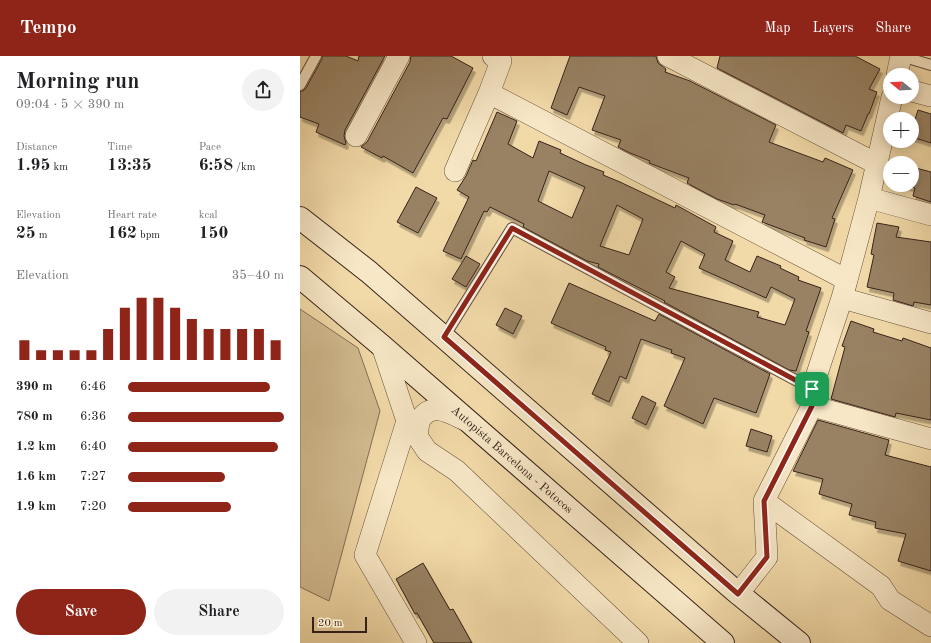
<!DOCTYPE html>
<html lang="en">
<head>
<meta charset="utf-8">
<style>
  :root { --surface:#fff; --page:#f2f2f2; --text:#202124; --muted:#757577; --accent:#8f2418 }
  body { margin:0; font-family:"Old Standard TT",serif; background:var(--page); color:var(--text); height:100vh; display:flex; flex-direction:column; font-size:15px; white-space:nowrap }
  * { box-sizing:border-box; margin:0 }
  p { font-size:13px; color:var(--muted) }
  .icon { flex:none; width:22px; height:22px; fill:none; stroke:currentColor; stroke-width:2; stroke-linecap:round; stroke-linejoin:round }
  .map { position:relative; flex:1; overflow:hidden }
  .drawer { display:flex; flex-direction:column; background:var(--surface); width:300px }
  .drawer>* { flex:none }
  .needle { width:26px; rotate:288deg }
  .controls { position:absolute; left:583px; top:12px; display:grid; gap:8px }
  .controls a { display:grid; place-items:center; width:36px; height:36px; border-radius:50%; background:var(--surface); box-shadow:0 2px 10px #0003; font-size:20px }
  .scale { position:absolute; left:12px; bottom:10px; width:55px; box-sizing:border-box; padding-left:4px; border:2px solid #37221a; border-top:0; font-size:11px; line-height:14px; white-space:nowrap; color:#37221a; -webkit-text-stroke:3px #f7e7c6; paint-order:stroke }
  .pin { position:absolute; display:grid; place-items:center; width:34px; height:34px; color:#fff; margin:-17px; border-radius:8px; box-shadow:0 2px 6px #0006 }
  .round { display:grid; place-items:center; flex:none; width:42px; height:42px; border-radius:21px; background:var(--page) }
  .headline { display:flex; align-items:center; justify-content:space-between; height:68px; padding:0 16px }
  h1 { font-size:22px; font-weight:800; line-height:30px }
  .metrics { display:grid; grid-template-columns:repeat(3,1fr); gap:6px; height:68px; padding:4px 16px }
  .metrics div { display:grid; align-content:center }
  .metrics b { font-size:17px; font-weight:800 }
  .metrics small { font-size:11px; font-weight:400 }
  .metrics p { font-size:11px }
  .chart { height:112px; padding:8px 16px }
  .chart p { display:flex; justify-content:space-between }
  .chart svg { width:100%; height:72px; margin-top:4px; stroke:var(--accent); stroke-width:6 }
  .primary-button { display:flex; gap:8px; margin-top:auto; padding:8px 16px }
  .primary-button a { flex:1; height:46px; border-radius:24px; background:var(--accent); color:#fff; font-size:16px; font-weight:800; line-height:46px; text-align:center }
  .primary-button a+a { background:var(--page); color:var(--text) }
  ul { padding:0 16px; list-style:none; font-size:13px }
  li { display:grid; grid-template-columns:64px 48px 1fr; align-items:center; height:30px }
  li i { height:10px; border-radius:5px; background:var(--accent) }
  header { display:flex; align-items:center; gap:24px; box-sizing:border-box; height:56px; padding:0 20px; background:var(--accent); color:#fff }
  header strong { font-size:19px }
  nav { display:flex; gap:22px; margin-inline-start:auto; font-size:14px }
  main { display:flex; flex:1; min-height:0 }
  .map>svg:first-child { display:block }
</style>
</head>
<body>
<header>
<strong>Tempo</strong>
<nav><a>Map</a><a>Layers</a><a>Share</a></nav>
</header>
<main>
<section class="drawer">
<div class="headline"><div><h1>Morning run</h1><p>09:04 · 5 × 390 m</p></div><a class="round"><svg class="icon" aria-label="share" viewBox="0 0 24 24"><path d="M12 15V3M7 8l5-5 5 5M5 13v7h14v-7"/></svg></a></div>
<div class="metrics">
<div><p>Distance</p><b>1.95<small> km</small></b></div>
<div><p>Time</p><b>13:35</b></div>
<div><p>Pace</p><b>6:58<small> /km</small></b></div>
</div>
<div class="metrics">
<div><p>Elevation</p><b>25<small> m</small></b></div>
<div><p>Heart rate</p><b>162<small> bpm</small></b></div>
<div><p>kcal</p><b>150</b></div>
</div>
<div class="chart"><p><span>Elevation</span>35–40 m</p>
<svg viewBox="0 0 160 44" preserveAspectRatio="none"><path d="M5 44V32M15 44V38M25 44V38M35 44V38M45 44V38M55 44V25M65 44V12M75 44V6M85 44V6M95 44V12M105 44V19M115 44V25M125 44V25M135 44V25M145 44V25M155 44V32"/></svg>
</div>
<ul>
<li><b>390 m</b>6:46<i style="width:91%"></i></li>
<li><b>780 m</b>6:36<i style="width:100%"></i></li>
<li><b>1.2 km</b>6:40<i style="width:96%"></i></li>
<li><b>1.6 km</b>7:27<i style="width:62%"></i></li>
<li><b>1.9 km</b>7:20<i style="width:66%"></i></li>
</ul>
<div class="primary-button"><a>Save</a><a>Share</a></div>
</section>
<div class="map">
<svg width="631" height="587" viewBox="0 0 631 587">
  <defs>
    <filter id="shadow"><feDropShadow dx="2.5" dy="4.5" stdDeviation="0" flood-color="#0004"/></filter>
  </defs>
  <rect width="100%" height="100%" fill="#f2daa8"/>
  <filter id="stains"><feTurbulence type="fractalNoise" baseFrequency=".005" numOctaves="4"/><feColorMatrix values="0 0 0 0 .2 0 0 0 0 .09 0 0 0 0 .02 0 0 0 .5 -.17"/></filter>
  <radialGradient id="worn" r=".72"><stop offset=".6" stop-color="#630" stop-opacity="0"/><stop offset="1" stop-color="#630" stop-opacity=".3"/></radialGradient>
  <path fill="#d2bb90" stroke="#846e55" d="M0,253L58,292L80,355L29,545L0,531Z"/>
  <path fill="#988264" stroke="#37221a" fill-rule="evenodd" filter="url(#shadow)" d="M22,0H46L58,5L59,0H85L45,74L44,80L46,87L45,89L16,76L19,68L0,61V35H3L6,32L22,3Z
    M111,0H151L173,12L147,63L143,62L113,117L83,100L82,102L61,91L67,86L110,6Z
    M270,0H356L358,7L366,13L365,16L390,25L476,69L469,86L523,106L525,102L553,114L532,162L535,163L526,191L504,184L505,182L462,166L465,159L435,148L434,149L417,143L387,127L389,122L349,107L350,105L330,97L318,91L321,84L292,74L305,40L279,31L267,59L251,52Z
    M420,0H555L580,13L569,33L577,36L569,58H568L561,75L546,69L543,77L417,12Z
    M618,54L631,58V87L612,81V73Z
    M197,56L217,65L208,88L233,102L239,85L261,94L260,97L286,109L304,116L303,119L320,126L375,152L376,149L416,171L414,176L433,185L425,204L450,216L457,200L481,210L480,212L499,221L498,224L521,232L506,275L509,276L496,315L489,314L364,246L365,245L298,211L299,208L287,205L223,171L224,168L190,151L187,156L184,155L161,203L143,195L169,141L157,134L166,120L173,104L176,105ZM249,115L285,131L272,162L238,145ZM317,149L343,163L329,199L300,190ZM381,185L405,198L399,212L466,242L471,231L495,243L485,269L457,261L459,256L369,232L375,221L366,216Z
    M612,111L631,116V146L613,140L615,132L604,129H612Z
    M116,131L137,142L118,177L97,166Z
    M577,167L599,171L596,181L631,186V249L614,246L613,250L593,244L594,237L567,231L574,199L571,198Z
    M166,200L180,208L166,231L152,223Z
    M269,227L355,265L359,258L470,318L456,357L414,342L403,368L364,350L385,302L371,297L372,294L341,283L326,323L320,320L309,346L292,338L311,296L305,294L306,291L251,267Z
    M205,252L222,260L213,278L196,269Z
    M551,265L574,273L573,276L602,285L603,282L631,292V364L596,357L595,361L531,343L545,291L542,290Z
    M342,340L356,347L346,369L332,362Z
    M518,364L589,384L585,399L631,411V515L598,505L606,478L575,472L576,466L549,459L552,448L519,438L523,423L493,415Z
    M451,373L472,380L467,396L446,390Z
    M123,507L150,554L153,553L172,587H134L117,557L115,558L96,523Z"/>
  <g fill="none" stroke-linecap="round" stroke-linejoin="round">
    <g stroke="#66503e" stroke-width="12">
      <path id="lane" d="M601,0L631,9
        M0,29L16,0
        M144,281L212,172L512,333"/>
    </g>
    <g stroke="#66503e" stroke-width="22">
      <path id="street" d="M193,0L201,5L189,37L547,224L542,242L631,267
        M368,0L577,108
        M597,19L601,0
        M612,35L631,40
        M56,80L99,0
        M155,115L189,37
        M569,142L631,159
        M547,224L569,142L592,41
        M542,242L512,333V350L631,383
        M82,290L107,365L65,499L116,587
        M107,365L127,395L157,415L338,587
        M117,380C118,375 118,369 120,364C131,345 150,357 165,364
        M464,445L581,530L590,544L631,570
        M438,538L467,501L464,445L512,350"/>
    </g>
    <g stroke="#37221a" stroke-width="24">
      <g id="secondary">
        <path d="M0,162L69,216L434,534L499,587"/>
        <path id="s1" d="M0,221L82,290L423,587"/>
      </g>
    </g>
    <use href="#lane" stroke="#f7e7c6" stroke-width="10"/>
    <use href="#street" stroke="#f7e7c6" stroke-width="21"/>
    <use href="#secondary" stroke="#f7e7c6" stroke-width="22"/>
  </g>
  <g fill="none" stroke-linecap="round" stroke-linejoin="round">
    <g stroke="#fff" stroke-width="8">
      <path id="route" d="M212,172L512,333V350L464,445L467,501L438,538L144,281Z"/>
    </g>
    <use href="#route" stroke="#8f2418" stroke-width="5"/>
  </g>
  <g text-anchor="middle" stroke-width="3" stroke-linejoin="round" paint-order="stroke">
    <g font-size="12" fill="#37221a" stroke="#f7e7c6">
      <text dy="4" stroke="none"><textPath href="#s1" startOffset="280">Autopista Barcelona - Potocos</textPath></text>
    </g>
  </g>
  <rect width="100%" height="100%" filter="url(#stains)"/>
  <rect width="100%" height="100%" fill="url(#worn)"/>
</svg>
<div class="controls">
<a><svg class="needle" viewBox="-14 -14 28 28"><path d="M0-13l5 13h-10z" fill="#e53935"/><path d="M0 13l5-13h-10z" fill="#757577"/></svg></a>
<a>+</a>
<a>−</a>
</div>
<div class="scale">20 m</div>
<div class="pin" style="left:512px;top:333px;background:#1e9e55"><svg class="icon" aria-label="arrive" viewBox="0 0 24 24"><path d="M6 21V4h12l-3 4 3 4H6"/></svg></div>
</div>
</main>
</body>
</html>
